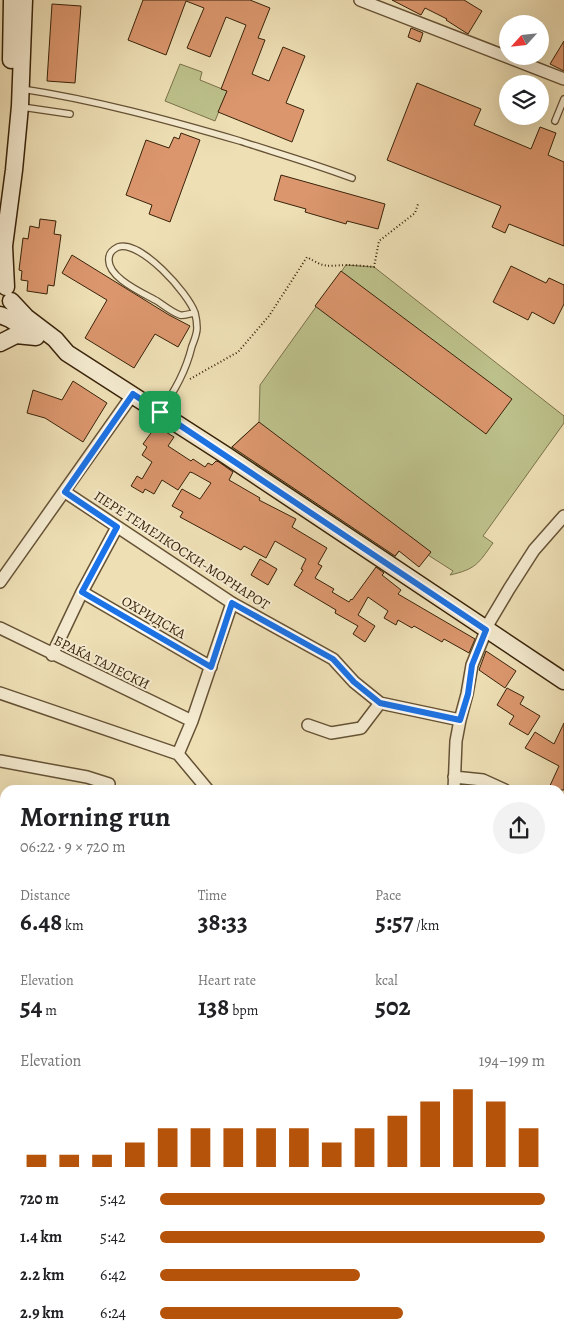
<!DOCTYPE html>
<html lang="en">
<head>
<meta charset="utf-8">
<style>
  :root { --surface:#fff; --page:#f2f2f2; --text:#202124; --muted:#757577; --accent:#b45309 }
  body { margin:0; font-family:Alegreya,serif; background:var(--page); color:var(--text); height:100vh; display:flex; flex-direction:column; font-size:19px; white-space:nowrap }
  * { box-sizing:border-box; margin:0 }
  p { font-size:16px; color:var(--muted) }
  .icon { flex:none; width:28px; height:28px; fill:none; stroke:currentColor; stroke-width:2; stroke-linecap:round; stroke-linejoin:round }
  .map { position:relative; flex:1; overflow:hidden }
  .drawer { position:absolute; left:0px; top:785px; width:565px; height:556px; display:flex; flex-direction:column; background:var(--surface); border-radius:15px 15px 0 0; box-shadow:0 5px 20px #0002 }
  .drawer>* { flex:none }
  .needle { width:32px; rotate:243deg }
  .controls { position:absolute; left:499px; top:15px; display:grid; gap:10px }
  .controls a { display:grid; place-items:center; width:50px; height:50px; border-radius:50%; background:var(--surface); box-shadow:0 5px 20px #0002; font-size:25px }
  .pin { position:absolute; display:grid; place-items:center; width:42px; height:42px; color:#fff; margin:-21px; border-radius:10px; box-shadow:0 2px 8px #0006 }
  .round { display:grid; place-items:center; flex:none; width:52px; height:52px; border-radius:26px; background:var(--page) }
  .headline { display:flex; align-items:center; justify-content:space-between; height:85px; padding:0 20px }
  h1 { font-size:28px; font-weight:700; line-height:38px }
  .stats { display:grid; grid-template-columns:repeat(3,1fr); gap:8px; height:85px; padding:5px 20px }
  .stats div { display:grid; align-content:center }
  .stats b { font-size:25px; font-weight:700 }
  .stats small { font-size:14px; font-weight:400 }
  .stats p { font-size:14px }
  .chart { height:140px; padding:10px 20px }
  .chart p { display:flex; justify-content:space-between }
  .chart svg { width:100%; height:90px; margin-top:5px; stroke:var(--accent); stroke-width:6 }
  ul { padding:0 20px; list-style:none; font-size:16px }
  li { display:grid; grid-template-columns:80px 60px 1fr; align-items:center; height:38px }
  li i { height:12px; border-radius:6px; background:var(--accent) }
  .map>svg:first-child { display:block }
</style>
</head>
<body>
<div class="map">
<svg width="564" height="1341" viewBox="0 0 564 1341">
  <rect width="100%" height="100%" fill="#eedfb5"/>
  <filter id="stains"><feTurbulence type="fractalNoise" baseFrequency=".004" numOctaves="4"/><feColorMatrix values="0 0 0 0 .2 0 0 0 0 .09 0 0 0 0 .02 0 0 0 .5 -.17"/></filter>
  <radialGradient id="worn" r=".72"><stop offset=".6" stop-color="#630" stop-opacity="0"/><stop offset="1" stop-color="#630" stop-opacity=".3"/></radialGradient>
  <path fill="#bdc18b" stroke="#7b724a" d="M180,64L202,72L200,80L227,91L215,121L165,101Z
    M346,265L374,267L564,416V423L483,536L493,543C478,564 476,569 450,575L453,571L428,555L430,552L410,536L389,565L224,454L259,422L260,385Z"/>
  <g fill="none" stroke-linecap="round" stroke-linejoin="round">
    <path stroke="#9bbbb5" stroke-width="21" d="M0,964L5,968
      M560,1132L564,1133"/>
  </g>
  <path fill="#db966d" stroke="#39230a" d="M143,0H250L270,8L258,38L265,40L252,74L269,81L283,47L305,56L286,103L304,110L292,142L218,112L227,91L221,89L246,25L226,17L210,57L187,48L204,8L186,1L166,55L128,40Z
    M392,0H464L482,11L468,34L446,20L447,19L425,8L421,15Z
    M52,4L81,6L75,83L47,81Z
    M411,28L423,33L420,42L408,37Z
    M564,41V71L550,64Z
    M417,83L481,109L474,125L531,149L540,127L556,133L548,155L564,162V246L509,224L505,233L492,227L501,206L387,160Z
    M181,133L200,140L170,222L149,214L152,205L126,195L146,140L169,148L174,137L179,139Z
    M281,175L385,204L378,229L347,221L346,224L305,212L306,209L274,200Z
    M40,219L56,221L54,234L61,235L54,286L48,285L47,294L27,291L28,281L21,280L22,271L19,270L23,238L28,239L30,226L39,228Z
    M72,255L169,315L190,326L178,347L155,334L134,368L85,338L107,300L62,273Z
    M511,266L546,283L549,278L564,285V304L554,324L532,312L528,320L493,302Z
    M341,271L512,399L486,434L315,306Z
    M73,381L107,403L83,442L45,418L27,413L33,390L62,400Z
    M259,422L431,552L419,567L399,551L395,556L232,447Z
    M156,426L174,437L168,446L191,461L193,459L205,467L208,463L212,465L216,461L219,462L233,472L229,480L260,498L259,500L296,519L292,527L327,548L318,564L322,566L315,578L334,589L332,592L349,602L351,599L352,600L376,567L384,573L382,575L401,590L398,594L475,639L469,653L444,639L442,642L414,626L412,628L398,620L396,625L384,618L388,611L368,597L358,615L375,626L365,642L353,634L358,626L335,613L336,610L294,585L303,570L301,569L306,559L275,541L266,558L244,546L241,550L180,517L183,512L172,506L182,489L200,499L211,483L193,473L190,472L178,490L162,480L154,494L145,489L143,493L131,486L137,476L142,479L152,462L142,455L147,447L143,444Z
    M260,559L277,569L268,585L251,575Z
    M486,651L516,671L505,688L479,670Z
    M507,688L524,697L520,704L540,716L528,735L509,724L514,716L497,705Z
    M564,723V790H548L559,766L525,748L535,732L554,744Z"/>
  <g fill="none" stroke-linecap="round" stroke-linejoin="round">
    <g stroke="#665235" stroke-width="8">
      <path id="lane" d="M22,89C95,100 168,120 240,141C277,153 315,164 352,178
        M22,107L70,114
        M555,121L564,99
        M161,411C175,390 186,371 192,346C194,341 197,334 197,328C197,324 196,317 195,313C188,293 141,240 118,247C114,249 109,253 109,258C106,277 143,293 157,301C163,305 173,313 180,315C184,316 191,313 195,313"/>
    </g>
    <g stroke="#665235" stroke-width="14">
      <path id="street" d="M360,0L564,79
        M65,492L232,603L333,659L354,682L380,703L460,720
        M0,582L133,394
        M82,592L211,667
        M0,628L192,721
        M52,655L82,592L117,527
        M0,693L178,754L208,790
        M308,725L331,733L361,728L380,703
        M178,754L192,721L232,603
        M0,761L87,777L109,784
        M454,777L483,780L505,790
        M454,790L456,741L460,720L467,694L472,665L490,621L509,589L534,550L564,516
        M560,862L564,863
        M563,899H564
        M561,965L564,956
        M0,1057L5,1058
        M0,1190L5,1185
        M560,1288L564,1289
        M211,1341L215,1336
        M300,1341L302,1336
        M488,1341L491,1336"/>
    </g>
    <g stroke="#39230a" stroke-width="19">
      <path id="secondary" d="M11,60L12,0
        M6,287L4,246L14,170L20,106L24,0
        M11,301L26,317L55,339L67,353L224,454L564,681
        M0,315L10,319L33,334
        M0,343L16,335L36,337
        M0,934L5,938
        M0,1006L5,1010
        M560,1103L564,1106
        M560,1163L564,1165"/>
    </g>
    <path stroke="#39230a" stroke-width="2" stroke-dasharray="1 2.5" stroke-linecap="butt" d="M190,379L238,352L269,316L307,257C325,268 326,266 346,265C355,265 365,266 374,267L379,241L415,213L418,204
      M560,1136L564,1125"/>
    <use href="#lane" stroke="#f4eacf" stroke-width="5.5"/>
    <use href="#street" stroke="#f4eacf" stroke-width="11"/>
    <use href="#secondary" stroke="#f4eacf" stroke-width="16"/>
  </g>
  <g fill="none" stroke-linecap="round" stroke-linejoin="round">
    <g stroke="#fff" stroke-width="10">
      <path id="route" d="M133,394L486,630L472,665L468,694L460,720L380,703L354,682L333,659L232,603L211,667L82,592L117,527L65,492Z"/>
    </g>
    <use href="#route" stroke="#1a73e8" stroke-width="6"/>
  </g>
  <g text-anchor="middle" stroke-width="4" stroke-linejoin="round" paint-order="stroke">
    <g font-size="14" fill="#39230a" stroke="#f4eacf">
      <text transform="translate(182 550) rotate(33)" y="5">ПЕРЕ ТЕМЕЛКОСКИ-МОРНАРОТ</text>
      <text transform="translate(154 617) rotate(30)" y="5">ОХРИДСКА</text>
      <text transform="translate(102 662) rotate(26)" y="5">БРАЌА ТАЛЕСКИ</text>
    </g>
  </g>
  <rect width="100%" height="100%" filter="url(#stains)"/>
  <rect width="100%" height="100%" fill="url(#worn)"/>
</svg>
<div class="controls">
<a><svg class="needle" viewBox="-14 -14 28 28"><path d="M0-13l5 13h-10z" fill="#e53935"/><path d="M0 13l5-13h-10z" fill="#757577"/></svg></a>
<a><svg class="icon" aria-label="layers" viewBox="0 0 24 24"><path d="M12 4l9 5-9 5-9-5zM3 14l9 5 9-5"/></svg></a>
</div>
<div class="pin" style="left:160px;top:412px;background:#1e9e55"><svg class="icon" aria-label="arrive" viewBox="0 0 24 24"><path d="M6 21V4h12l-3 4 3 4H6"/></svg></div>
<section class="drawer">
<div class="headline"><div><h1>Morning run</h1><p>06:22 · 9 × 720 m</p></div><a class="round"><svg class="icon" aria-label="share" viewBox="0 0 24 24"><path d="M12 15V3M7 8l5-5 5 5M5 13v7h14v-7"/></svg></a></div>
<div class="stats">
<div><p>Distance</p><b>6.48<small> km</small></b></div>
<div><p>Time</p><b>38:33</b></div>
<div><p>Pace</p><b>5:57<small> /km</small></b></div>
</div>
<div class="stats">
<div><p>Elevation</p><b>54<small> m</small></b></div>
<div><p>Heart rate</p><b>138<small> bpm</small></b></div>
<div><p>kcal</p><b>502</b></div>
</div>
<div class="chart"><p><span>Elevation</span>194–199 m</p>
<svg viewBox="0 0 160 44" preserveAspectRatio="none"><path d="M5 44V38M15 44V38M25 44V38M35 44V32M45 44V25M55 44V25M65 44V25M75 44V25M85 44V25M95 44V32M105 44V25M115 44V19M125 44V12M135 44V6M145 44V12M155 44V25"/></svg>
</div>
<ul>
<li><b>720 m</b>5:42<i style="width:100%"></i></li>
<li><b>1.4 km</b>5:42<i style="width:100%"></i></li>
<li><b>2.2 km</b>6:42<i style="width:52%"></i></li>
<li><b>2.9 km</b>6:24<i style="width:63%"></i></li>
</ul>
</section>
</div>
</body>
</html>
